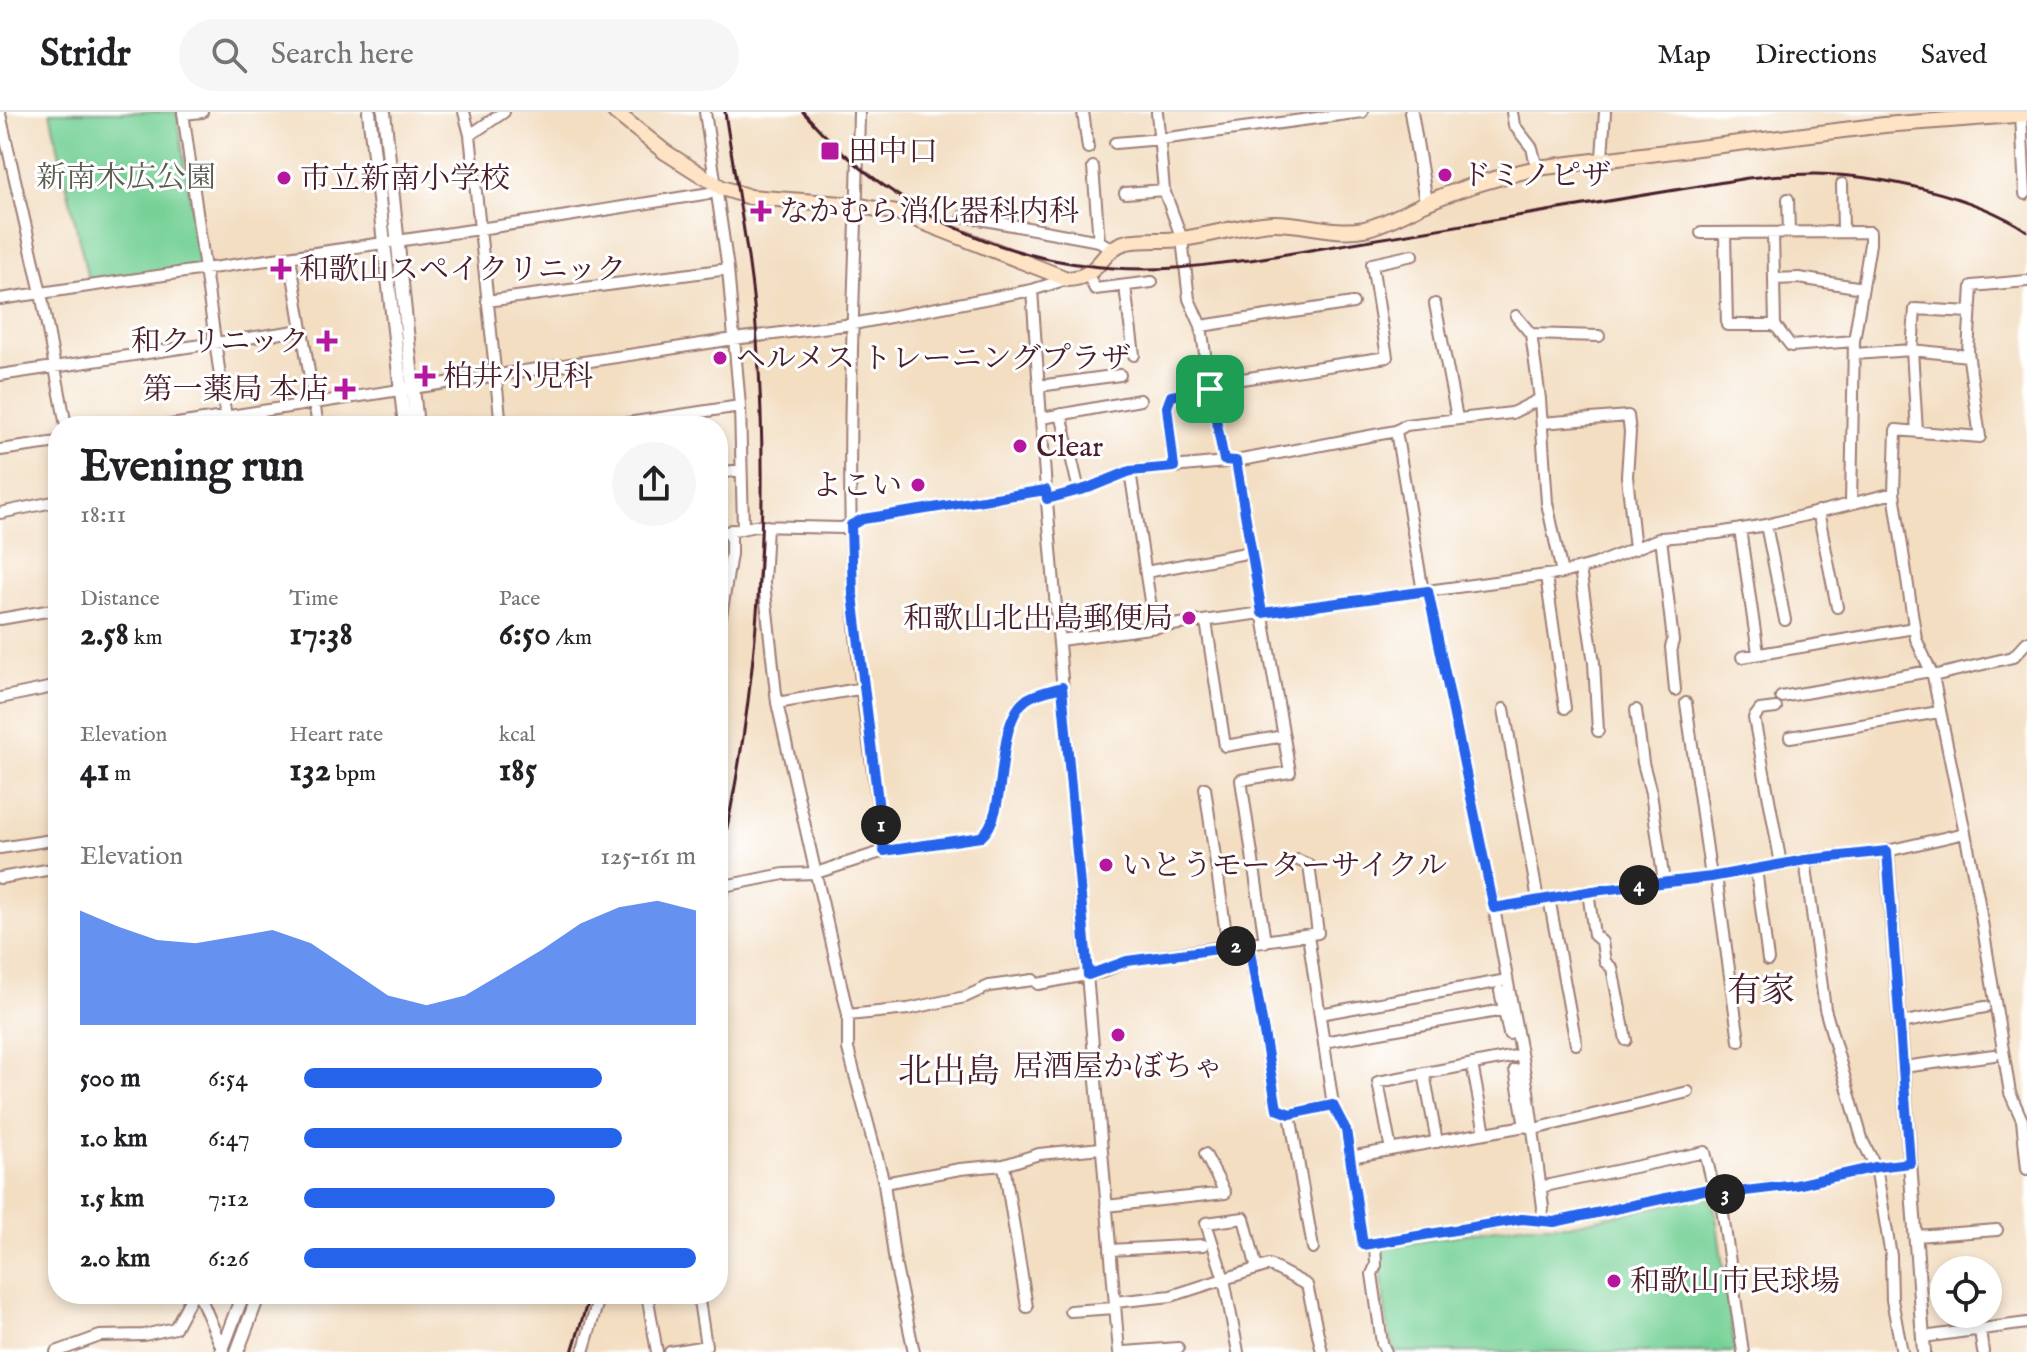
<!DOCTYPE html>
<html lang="en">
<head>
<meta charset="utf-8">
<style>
  :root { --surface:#fff; --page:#f6f6f6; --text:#202124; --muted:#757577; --line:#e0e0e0; --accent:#2563eb }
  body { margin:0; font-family:"IM FELL English","Noto Serif JP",serif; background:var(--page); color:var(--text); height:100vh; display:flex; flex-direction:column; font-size:30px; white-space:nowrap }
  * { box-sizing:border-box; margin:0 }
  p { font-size:26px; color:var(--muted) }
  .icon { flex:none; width:44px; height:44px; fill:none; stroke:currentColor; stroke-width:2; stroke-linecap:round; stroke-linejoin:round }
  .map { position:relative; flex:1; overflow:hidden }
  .details { position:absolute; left:48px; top:304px; width:680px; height:888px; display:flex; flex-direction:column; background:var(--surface); border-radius:32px; box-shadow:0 4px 12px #0003 }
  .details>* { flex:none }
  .controls { position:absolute; left:1930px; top:1144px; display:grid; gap:16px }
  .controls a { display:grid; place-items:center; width:72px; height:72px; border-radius:50%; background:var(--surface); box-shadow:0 4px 12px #0003; font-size:40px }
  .pin { position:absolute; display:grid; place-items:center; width:68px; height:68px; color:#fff; margin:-34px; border-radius:16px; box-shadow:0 4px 12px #0006 }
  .km { position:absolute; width:40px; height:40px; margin:-20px; border-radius:50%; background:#222; color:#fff; font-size:22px; line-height:40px; text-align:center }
  .round { display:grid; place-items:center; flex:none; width:84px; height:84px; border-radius:42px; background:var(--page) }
  .head { display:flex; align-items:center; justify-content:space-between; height:136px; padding:0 32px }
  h1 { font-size:44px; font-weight:800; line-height:60px }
  .stats { display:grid; grid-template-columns:repeat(3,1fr); gap:12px; height:136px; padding:8px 32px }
  .stats div { display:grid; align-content:center }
  .stats b { font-size:34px; font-weight:800 }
  .stats small { font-size:22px; font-weight:400 }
  .stats p { font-size:22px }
  .chart { height:224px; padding:16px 32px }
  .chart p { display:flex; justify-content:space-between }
  .chart svg { width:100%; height:144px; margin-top:8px; fill:var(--accent); opacity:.7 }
  ul { padding:0 32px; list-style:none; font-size:26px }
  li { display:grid; grid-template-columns:128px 96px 1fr; align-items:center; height:60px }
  li i { height:20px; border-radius:10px; background:var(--accent) }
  header { display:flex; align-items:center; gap:48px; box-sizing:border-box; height:112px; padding:0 40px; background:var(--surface); border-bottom:2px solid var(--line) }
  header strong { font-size:38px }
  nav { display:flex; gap:44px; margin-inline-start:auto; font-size:28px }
  .search { width:560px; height:72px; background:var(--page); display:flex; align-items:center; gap:20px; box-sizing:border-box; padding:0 28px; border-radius:44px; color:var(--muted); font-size:30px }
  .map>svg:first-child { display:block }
</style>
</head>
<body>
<header>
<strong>Stridr</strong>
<div class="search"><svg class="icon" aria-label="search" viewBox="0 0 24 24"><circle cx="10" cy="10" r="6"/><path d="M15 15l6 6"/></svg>Search here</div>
<nav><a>Map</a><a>Directions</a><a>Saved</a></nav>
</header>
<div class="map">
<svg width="2027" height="1240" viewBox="0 0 2027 1240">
  <rect width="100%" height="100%" fill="#fff"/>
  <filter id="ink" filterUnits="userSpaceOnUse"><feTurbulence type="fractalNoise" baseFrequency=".0125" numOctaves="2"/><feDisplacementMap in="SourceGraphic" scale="16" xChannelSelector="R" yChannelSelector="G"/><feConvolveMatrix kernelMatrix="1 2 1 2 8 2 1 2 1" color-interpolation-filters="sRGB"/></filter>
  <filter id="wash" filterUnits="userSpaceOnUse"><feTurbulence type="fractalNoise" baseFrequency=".006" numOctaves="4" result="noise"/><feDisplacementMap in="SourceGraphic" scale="32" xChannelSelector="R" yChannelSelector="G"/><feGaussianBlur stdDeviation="1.8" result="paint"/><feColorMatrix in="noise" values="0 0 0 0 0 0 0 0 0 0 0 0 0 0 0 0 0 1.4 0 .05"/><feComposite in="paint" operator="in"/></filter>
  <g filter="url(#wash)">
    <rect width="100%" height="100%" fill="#f3dec2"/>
    <path fill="#77d197" stroke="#607861" stroke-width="2" d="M50,0H177L200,154L89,171Z
      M1707,1084L1715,1097L1735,1240H1395C1384,1207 1382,1171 1380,1136L1519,1113H1568Z"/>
  </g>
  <g filter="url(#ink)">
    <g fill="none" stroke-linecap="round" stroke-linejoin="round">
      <g stroke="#9e7e76" stroke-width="14">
        <path id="minor" d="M183,0L227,314
          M464,0L470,23L501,314
          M859,0C856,160 845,320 853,480C857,566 873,653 884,739
          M1083,0L1088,36
          M1157,0L1164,78L1182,127L1189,187L1201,214L1210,277L1224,348
          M1512,0L1514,13L1532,36L1537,56
          M0,2L41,181L66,314
          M183,2L202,0
          M2021,2L2025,82
          M470,23L504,0
          M1115,31L1161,27L1362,0
          M1602,46L1605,0
          M1093,55L1099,129
          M1842,72L1843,120
          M1125,81L1164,78
          M1788,87L1789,120
          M963,104L1099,129L1112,137
          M1701,121L1870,120V132L1854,229
          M1725,121L1727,213H1775
          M1773,121L1775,213L1791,234L1854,229L1851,391
          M290,145L318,314
          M728,157L740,294
          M1088,163L1095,177L1152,170
          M1774,167L1799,166L1863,176
          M1125,175L1134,243
          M1032,178L1046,378L1119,1240
          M0,187L561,105L716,80L722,76
          M487,189L728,157L705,0
          M1435,192L1457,306
          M1516,204L1531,222L1540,287L1547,391L1562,461
          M1201,214L1353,191
          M1531,222L1599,224
          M1854,242L1912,238L1968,244
          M0,263L302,218
          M1209,272L1387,245L1372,152L1413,143
          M1039,274L1120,263
          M1061,302L1077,370
          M1042,306L1140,288
          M1542,311L1628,304L1630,320L1627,364L1635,437
          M164,314L734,227L853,212L1032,178L1067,167
          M608,314L740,294L743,415
          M1396,319L1423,480
          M1917,320L1912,238L1915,197L1970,200
          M0,338L58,330
          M1236,349L1290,660L1241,668L1265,830
          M1174,355L1167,295L1171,284L1210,277
          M1130,359L1154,515
          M718,361L741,358
          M1047,387L1088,376L1130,359L1236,349L1396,319L1406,313L1512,301L1540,287
          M1818,399L1837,495
          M0,401L58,389
          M1766,413L1785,508
          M767,414L764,471L777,591L848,903V937L884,1071L895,1151L914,1240
          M1740,417L1758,541
          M718,422L755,414L842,416L863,407L1046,378
          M1661,426L1673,529L1671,535L1675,578
          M1580,457L1594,551L1598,619
          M1146,460L1251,440
          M1546,464L1565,596
          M1428,479L1494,796L1528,979L1543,1095L1542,1108
          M0,507L58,497
          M1206,509L1225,634L1284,624
          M718,523L731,442V418
          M1060,528L1562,461L1596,452L1661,426L1718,421L1766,413L1894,381
          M1742,545L1914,516
          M1933,564L2013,545L2027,530
          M1781,585L1930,559
          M0,586L58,574
          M777,591L864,576
          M1686,591L1711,765
          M1776,596L1760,598L1754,606L1781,752
          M1504,597L1538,788
          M1636,598L1643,651L1651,681L1664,770
          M1790,625L1939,600
          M1205,676L1228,835
          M1965,721L1978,785L2010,981L2022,1008L2027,1057
          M0,736L58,727
          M1805,748L1825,897L1863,1030L1876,1055L1891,1144L1892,1188L1902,1240
          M1756,757L1768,848
          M1716,764L1739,929
          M0,766L58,756
          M1588,779L1594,823L1602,830L1605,850L1612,856L1626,928
          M1549,786L1576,932
          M718,796L724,774L784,762L816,761L884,739L981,725C1011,700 992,612 1027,587C1036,581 1052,578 1062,575
          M1494,796L1593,779L1711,765L1805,748L1887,739L1965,721L1933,564L1916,527L1894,381L1896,318L1980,325L1968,240L1972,174L2027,169
          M1308,823L1333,993L1346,1018L1350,1045L1525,1014L1534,1017L1688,980
          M1249,833L1277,997L1290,1002
          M1038,872L1102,860L1127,849L1318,821L1309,753L1298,748
          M1500,879L1509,922
          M1320,902L1507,868
          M848,903L908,897L965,885L989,874L1033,868
          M1900,911L1985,895
          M1324,930L1503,898
          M1472,952L1485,1021
          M1903,955L1994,943
          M1515,958L1525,1014
          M1424,961L1437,1030
          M1391,1038L1378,970L1521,943
          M1350,1045L1363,1133L1375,1131L1376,1153L1372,1162L1382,1231L1386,1240
          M1004,1053L1027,1195
          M884,1071L960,1057L1004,1053L1039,1042L1101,1036
          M1540,1075L1705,1040L1714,1078
          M1720,1082L1743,1240
          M1106,1094L1225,1081L1205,1042
          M1916,1124L1997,1118
          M1375,1131L1522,1107L1554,1110L1708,1077L1720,1082L1796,1073L1876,1055L1910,1051
          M1313,1136L1290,1002L1333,993
          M1110,1138L1203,1133
          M1257,1157L1244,1106L1206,1111L1224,1167L1269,1153L1307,1173L1322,1240
          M199,1182L223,1239
          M647,1182L657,1240
          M1115,1190L1171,1184L1224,1167L1238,1240
          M1070,1199L1115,1196
          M1980,1218L1983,1240
          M1923,1225L2027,1211
          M56,1240L100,1224L144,1223L175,1216L193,1182
          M583,1240L600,1182
          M670,1240L706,1234L698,1182
          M1125,1240L1178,1236"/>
      </g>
      <g stroke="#9e7e76" stroke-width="16">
        <path id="tertiary" d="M369,0L405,314
          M384,0L417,314
          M1411,0L1426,90
          M1887,739L1924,1240
          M221,1240L243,1182
          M237,1240L259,1182"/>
      </g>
      <g stroke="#9e7e76" stroke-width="18">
        <path id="secondary" d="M615,0L665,40L722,76L750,85L856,93L902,102L1067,167C1102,166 1100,136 1127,130C1144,127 1163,129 1182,127C1212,123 1242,113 1272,111C1303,110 1334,123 1364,117C1386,112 1405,100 1426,91C1461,75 1499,65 1537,56L1884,13L2027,2"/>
      </g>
      <use href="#minor" stroke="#fff" stroke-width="10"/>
      <use href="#tertiary" stroke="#fff" stroke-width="12"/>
      <use href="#secondary" stroke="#fee4c5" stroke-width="14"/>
      <path stroke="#4a1f2b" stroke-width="3" d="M803,0C900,110 1030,165 1177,156C1202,154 1226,150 1250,148L1748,66C1770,64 1793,62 1815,62C1879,63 1974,83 2027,119
        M718,757C758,584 770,404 757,228C752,152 736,75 725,0
        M572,1240L590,1182"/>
    </g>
  </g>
  <g fill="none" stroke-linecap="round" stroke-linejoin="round" filter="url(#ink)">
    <g stroke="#fff" stroke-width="16">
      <path id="route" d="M1210,277L1224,348L1236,349L1262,501L1428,479L1494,796L1593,779L1711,765L1805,748L1887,739L1910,1051L1876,1055L1796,1073L1720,1082L1708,1077L1554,1110L1522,1107L1363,1133L1346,1018L1333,993L1290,1002L1277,997L1249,833L1127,849L1088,863L1062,575C1052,578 1036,581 1027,587C992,612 1011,701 981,725L884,739L853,483L851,413L863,407L1046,378L1047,387L1088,376L1130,359L1174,355L1167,295L1171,284Z"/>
    </g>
    <use href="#route" stroke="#2563eb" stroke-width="10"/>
  </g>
  <g fill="#b5179e" stroke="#fff" stroke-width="3">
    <rect x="820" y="29" width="20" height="20" rx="4"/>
    <circle cx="1445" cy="63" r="8"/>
    <circle cx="284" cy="66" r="8"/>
    <path d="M757 87h8v8h8v8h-8v8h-8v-8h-8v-8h8z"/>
    <path d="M277 145h8v8h8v8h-8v8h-8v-8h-8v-8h8z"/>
    <path d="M323 217h8v8h8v8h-8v8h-8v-8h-8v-8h8z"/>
    <circle cx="720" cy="246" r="8"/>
    <path d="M421 252h8v8h8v8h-8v8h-8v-8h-8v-8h8z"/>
    <path d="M341 265h8v8h8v8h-8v8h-8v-8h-8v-8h8z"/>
    <circle cx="1020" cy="334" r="8"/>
    <circle cx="918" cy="373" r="8"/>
    <circle cx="1189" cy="506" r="8"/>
    <circle cx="1106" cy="753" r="8"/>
    <circle cx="1118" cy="923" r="8"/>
    <circle cx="1614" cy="1169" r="8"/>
  </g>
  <g text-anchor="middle" stroke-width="6" stroke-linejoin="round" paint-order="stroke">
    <g font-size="30" fill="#4a1f2b" stroke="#fff" text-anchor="start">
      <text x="848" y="49">田中口</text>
      <text x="1461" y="73">ドミノピザ</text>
      <text x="300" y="76">市立新南小学校</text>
      <text x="779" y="109">なかむら消化器科内科</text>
      <text x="299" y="167">和歌山スペイクリニック</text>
      <text x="309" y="239" text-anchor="end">和クリニック</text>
      <text x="736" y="256">ヘルメス トレーニングプラザ</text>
      <text x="443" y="274">柏井小児科</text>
      <text x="329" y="287" text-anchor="end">第一薬局 本店</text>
      <text x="1036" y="344">Clear</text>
      <text x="902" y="383" text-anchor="end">よこい</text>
      <text x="1173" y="516" text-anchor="end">和歌山北出島郵便局</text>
      <text x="1122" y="763">いとうモーターサイクル</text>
      <text x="1118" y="964" text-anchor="middle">居酒屋かぼちゃ</text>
      <text x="1630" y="1179">和歌山市民球場</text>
    </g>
    <g font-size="30" fill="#5a5d51" stroke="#fff">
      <text x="126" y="75">新南木広公園</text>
    </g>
    <g font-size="34" fill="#4a1f2b" stroke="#fff">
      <text x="1761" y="889">有家</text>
      <text x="949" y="970">北出島</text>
    </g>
  </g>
</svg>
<div class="controls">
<a><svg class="icon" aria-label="locate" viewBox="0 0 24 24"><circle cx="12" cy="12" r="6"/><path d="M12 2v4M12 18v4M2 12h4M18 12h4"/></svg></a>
</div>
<div class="pin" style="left:1210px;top:277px;background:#1e9e55"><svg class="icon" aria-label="arrive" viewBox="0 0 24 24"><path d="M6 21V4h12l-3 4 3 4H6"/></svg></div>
<b class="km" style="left:881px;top:713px">1</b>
<b class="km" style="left:1236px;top:834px">2</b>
<b class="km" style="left:1725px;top:1082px">3</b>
<b class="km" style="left:1639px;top:773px">4</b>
<section class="details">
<div class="head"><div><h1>Evening run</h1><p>18:11</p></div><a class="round"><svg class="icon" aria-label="share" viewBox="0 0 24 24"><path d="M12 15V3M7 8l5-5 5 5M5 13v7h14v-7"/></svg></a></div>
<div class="stats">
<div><p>Distance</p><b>2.58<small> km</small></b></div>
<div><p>Time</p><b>17:38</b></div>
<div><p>Pace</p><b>6:50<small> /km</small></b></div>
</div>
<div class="stats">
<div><p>Elevation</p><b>41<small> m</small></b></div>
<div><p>Heart rate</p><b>132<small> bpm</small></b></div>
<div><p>kcal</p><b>185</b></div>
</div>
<div class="chart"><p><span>Elevation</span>125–161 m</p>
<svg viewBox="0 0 160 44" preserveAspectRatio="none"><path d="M0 44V9L10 14L20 18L30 19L40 17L50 15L60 19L70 27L80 35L90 38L100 35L110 28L120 21L130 13L140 8L150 6L160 9V44z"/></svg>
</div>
<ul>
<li><b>500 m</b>6:54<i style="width:76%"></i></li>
<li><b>1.0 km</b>6:47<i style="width:81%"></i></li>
<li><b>1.5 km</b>7:12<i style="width:64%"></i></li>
<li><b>2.0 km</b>6:26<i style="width:100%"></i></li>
</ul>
</section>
</div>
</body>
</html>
